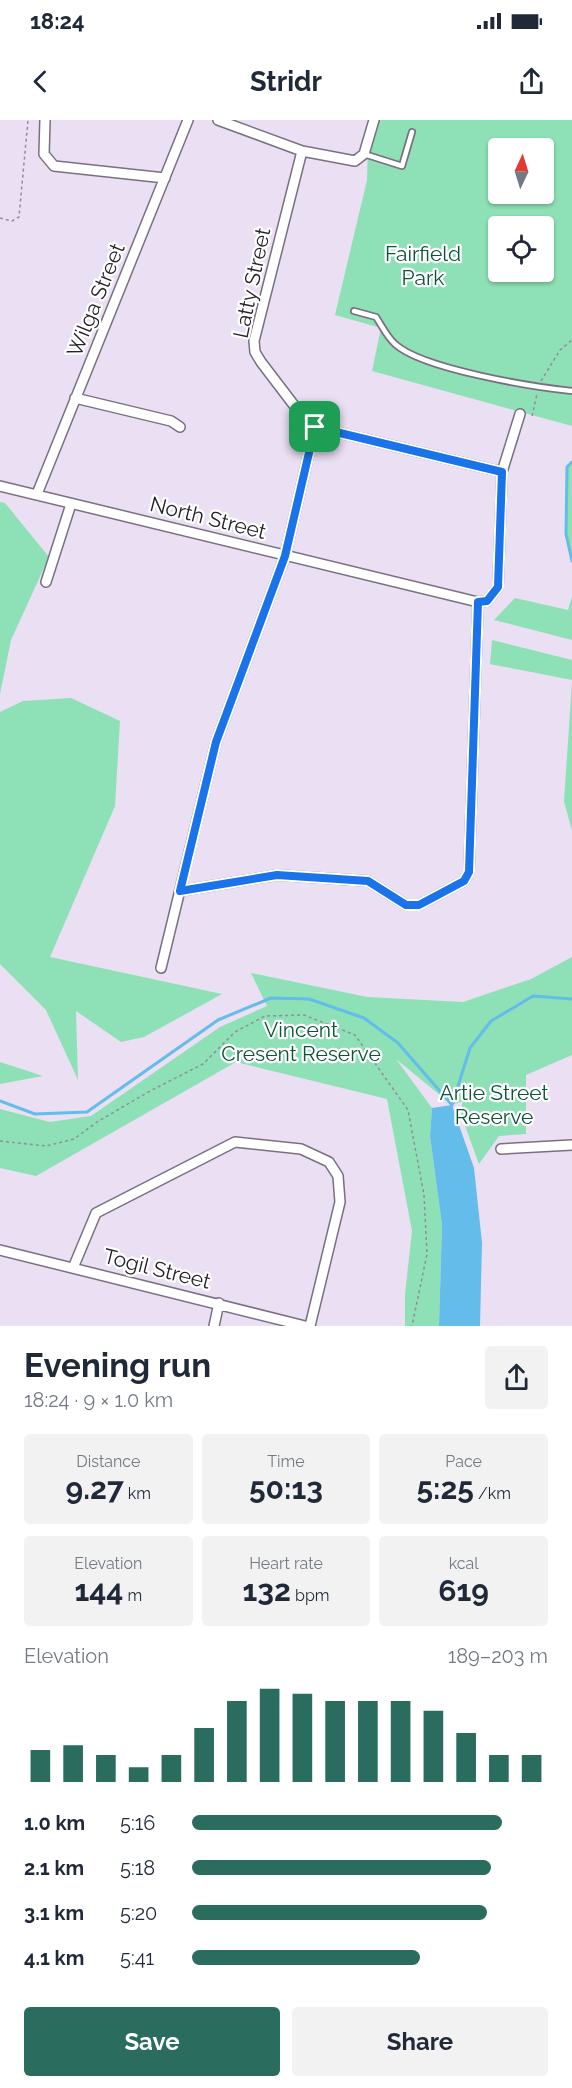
<!DOCTYPE html>
<html lang="en">
<head>
<meta charset="utf-8">
<style>
  :root { --surface:#fff; --page:#f2f2f3; --text:#1f2937; --muted:#747a83; --accent:#2a6d5f }
  body { margin:0; font-family:Raleway,sans-serif; background:var(--page); color:var(--text); height:100vh; display:flex; flex-direction:column; font-size:22px; white-space:nowrap }
  * { box-sizing:border-box; margin:0 }
  p { font-size:20px; color:var(--muted) }
  .icon { flex:none; width:33px; height:33px; fill:none; stroke:currentColor; stroke-width:2; stroke-linecap:round; stroke-linejoin:round }
  .map { position:relative; height:1206px; overflow:hidden }
  .sheet { display:flex; flex-direction:column; background:var(--surface); flex:1 }
  .sheet>* { flex:none }
  .needle { width:39px; rotate:4deg }
  .controls { position:absolute; left:488px; top:18px; display:grid; gap:12px }
  .controls a { display:grid; place-items:center; width:66px; height:66px; border-radius:6px; background:var(--surface); box-shadow:0 2px 4px #0004; font-size:30px }
  .pin { position:absolute; display:grid; place-items:center; width:51px; height:51px; color:#fff; margin:-26px; border-radius:12px; box-shadow:0 3px 9px #0006 }
  .round { display:grid; place-items:center; flex:none; width:63px; height:63px; border-radius:6px; background:var(--page) }
  .head { display:flex; align-items:center; justify-content:space-between; height:102px; padding:0 24px }
  h1 { font-size:33px; font-weight:700; line-height:45px }
  .figures { display:grid; grid-template-columns:repeat(3,1fr); gap:9px; height:102px; padding:6px 24px }
  .figures div { display:grid; align-content:center; border-radius:6px; background:var(--page); text-align:center }
  .figures b { font-size:30px; font-weight:700 }
  .figures small { font-size:16px; font-weight:400 }
  .figures p { font-size:16px }
  .chart { height:168px; padding:12px 24px }
  .chart p { display:flex; justify-content:space-between }
  .chart svg { width:100%; height:108px; margin-top:6px; stroke:var(--accent); stroke-width:6 }
  .cta { display:flex; gap:12px; margin-top:auto; padding:12px 24px }
  .cta a { flex:1; height:69px; border-radius:6px; background:var(--accent); color:#fff; font-size:24px; font-weight:700; line-height:69px; text-align:center }
  .cta a+a { background:var(--page); color:var(--text) }
  ul { padding:0 24px; list-style:none; font-size:20px }
  li { display:grid; grid-template-columns:96px 72px 1fr; align-items:center; height:45px }
  li i { height:15px; border-radius:8px; background:var(--accent) }
  .status { display:flex; justify-content:space-between; align-items:center; height:42px; padding:0 30px; background:var(--surface); direction:ltr }
  .status svg { height:16px; fill:currentColor }
  header { display:flex; justify-content:space-between; align-items:center; height:78px; padding:0 24px; background:var(--surface); font-size:27px; font-weight:700 }
  .map>svg:first-child { display:block }
</style>
</head>
<body>
<div class="status"><b>18:24</b><svg viewBox="0 0 49 12"><path d="M0 12V9h3v3zM5 12V6h3v6zM10 12V3h3v9zM15 12V0h3v12zM26 1h20v11H26zM47 4h2v5h-2z"/></svg></div>
<header><svg class="icon" aria-label="back" viewBox="0 0 24 24"><path d="M15 5l-7 7 7 7"/></svg>Stridr<svg class="icon" aria-label="share" viewBox="0 0 24 24"><path d="M12 15V3M7 8l5-5 5 5M5 13v7h14v-7"/></svg></header>
<div class="map">
<svg width="572" height="1206" viewBox="0 0 572 1206">
  <rect width="100%" height="100%" fill="#eadff3"/>
  <path fill="#8ee1b6" fill-rule="evenodd" d="M374,0H572V306L372,251L381,208L335,195L367,60L368,26ZM498,28H543V74H498ZM498,106H543V152H498Z
    M572,342V441L566,414L567,347Z
    M0,382L5,383L49,437L11,520L0,574Z
    M572,476V520L494,500L515,478L568,490Z
    M492,520L572,540V560L490,544Z
    M572,562V711L564,681Z
    M71,578L120,601L115,686L50,837L222,874L144,917L121,922L76,891L78,960L46,890L0,844V592L23,581Z
    M572,837V935L526,955V1014L499,1016L479,1044L460,992L463,981L452,985L396,939L432,988L430,1016L442,1105L439,1206H405V1174L412,1111L387,979L236,942L36,1056L0,1048V989L50,1002L91,996L220,907L267,886L251,853L367,877L463,882L531,859Z
    M0,942L43,956L0,964Z"/>
  <path fill="#63bcea" d="M452,985L474,1048L482,1123L480,1206H439L442,1105L430,1016L432,988Z"/>
  <g fill="none" stroke-linecap="round" stroke-linejoin="round">
    <path stroke="#63bcea" stroke-width="3" d="M572,342L567,347L566,414L572,441
      M0,981L35,994L87,992L218,900L271,878L309,879L364,898L398,923L452,985
      M452,985L470,928L491,901L533,876L572,879"/>
    <g stroke="#797081" stroke-width="8">
      <path id="lane" d="M364,34L402,46L412,12
        M354,191L376,197C382,206 387,217 395,224C422,249 533,267 572,271"/>
    </g>
    <g stroke="#797081" stroke-width="12">
      <path id="street" d="M45,0L44,34L54,46L165,58
        M218,0L302,31L355,41L364,34L374,0
        M302,31L254,221L255,232L261,242L306,301L315,307L502,352
        M75,278L171,301L180,307
        M0,366L478,482L487,481L498,467L502,352L520,294
        M37,374L188,0
        M46,462L71,384
        M180,771L277,755L368,761L406,785H419L464,761L469,752L478,482
        M161,848L216,622L285,436L315,307
        M501,1029L572,1025
        M0,1130L305,1206
        M73,1148L96,1093L235,1022L301,1029L329,1042L338,1056L340,1082L310,1206
        M214,1206L219,1183"/>
    </g>
    <path stroke="#948c9a" stroke-width="1.5" stroke-dasharray="3 3" stroke-linecap="butt" d="M0,98L12,101L19,97L28,0
      M541,261L560,230L572,220
      M532,296L537,274
      M0,1021L46,1026L74,1019L97,1002L150,971L203,944L235,912L265,896L304,895L355,915L408,990L424,1075L427,1134L412,1206"/>
    <use href="#lane" stroke="#fff" stroke-width="4.5"/>
    <use href="#street" stroke="#fff" stroke-width="9"/>
  </g>
  <g fill="none" stroke-linecap="round" stroke-linejoin="round">
    <g stroke="#fff" stroke-width="12">
      <path id="route" d="M315,307L502,352L498,467L487,481L478,482L469,752L464,761L419,785H406L368,761L277,755L180,771L216,622L285,436Z"/>
    </g>
    <use href="#route" stroke="#1a73e8" stroke-width="8"/>
  </g>
  <g text-anchor="middle" stroke-width="4.5" stroke-linejoin="round" paint-order="stroke">
    <g font-size="21" fill="#0d5437" stroke="#fff">
      <text x="423" y="141">Fairfield<tspan x="423" dy="24">Park</tspan></text>
      <text x="301" y="917">Vincent<tspan x="301" dy="24">Cresent Reserve</tspan></text>
      <text x="494" y="980">Artie Street<tspan x="494" dy="24">Reserve</tspan></text>
    </g>
    <g font-size="21" fill="#262229" stroke="#fff">
      <text transform="translate(252 163) rotate(-78)" y="7">Latty Street</text>
      <text transform="translate(96 180) rotate(-68)" y="7">Wilga Street</text>
      <text transform="translate(208 398) rotate(14)" y="7">North Street</text>
      <text transform="translate(157 1149) rotate(14)" y="7">Togil Street</text>
    </g>
  </g>
</svg>
<div class="controls">
<a><svg class="needle" viewBox="-14 -14 28 28"><path d="M0-13l5 13h-10z" fill="#e53935"/><path d="M0 13l5-13h-10z" fill="#747a83"/></svg></a>
<a><svg class="icon" aria-label="locate" viewBox="0 0 24 24"><circle cx="12" cy="12" r="6"/><path d="M12 2v4M12 18v4M2 12h4M18 12h4"/></svg></a>
</div>
<div class="pin" style="left:315px;top:307px;background:#1e9e55"><svg class="icon" aria-label="arrive" viewBox="0 0 24 24"><path d="M6 21V4h12l-3 4 3 4H6"/></svg></div>
</div>
<section class="sheet">
<div class="head"><div><h1>Evening run</h1><p>18:24 · 9 × 1.0 km</p></div><a class="round"><svg class="icon" aria-label="share" viewBox="0 0 24 24"><path d="M12 15V3M7 8l5-5 5 5M5 13v7h14v-7"/></svg></a></div>
<div class="figures">
<div><p>Distance</p><b>9.27<small> km</small></b></div>
<div><p>Time</p><b>50:13</b></div>
<div><p>Pace</p><b>5:25<small> /km</small></b></div>
</div>
<div class="figures">
<div><p>Elevation</p><b>144<small> m</small></b></div>
<div><p>Heart rate</p><b>132<small> bpm</small></b></div>
<div><p>kcal</p><b>619</b></div>
</div>
<div class="chart"><p><span>Elevation</span>189–203 m</p>
<svg viewBox="0 0 160 44" preserveAspectRatio="none"><path d="M5 44V31M15 44V29M25 44V33M35 44V38M45 44V33M55 44V22M65 44V11M75 44V6M85 44V8M95 44V11M105 44V11M115 44V11M125 44V15M135 44V24M145 44V33M155 44V33"/></svg>
</div>
<ul>
<li><b>1.0 km</b>5:16<i style="width:87%"></i></li>
<li><b>2.1 km</b>5:18<i style="width:84%"></i></li>
<li><b>3.1 km</b>5:20<i style="width:83%"></i></li>
<li><b>4.1 km</b>5:41<i style="width:64%"></i></li>
</ul>
<div class="cta"><a>Save</a><a>Share</a></div>
</section>
</body>
</html>
